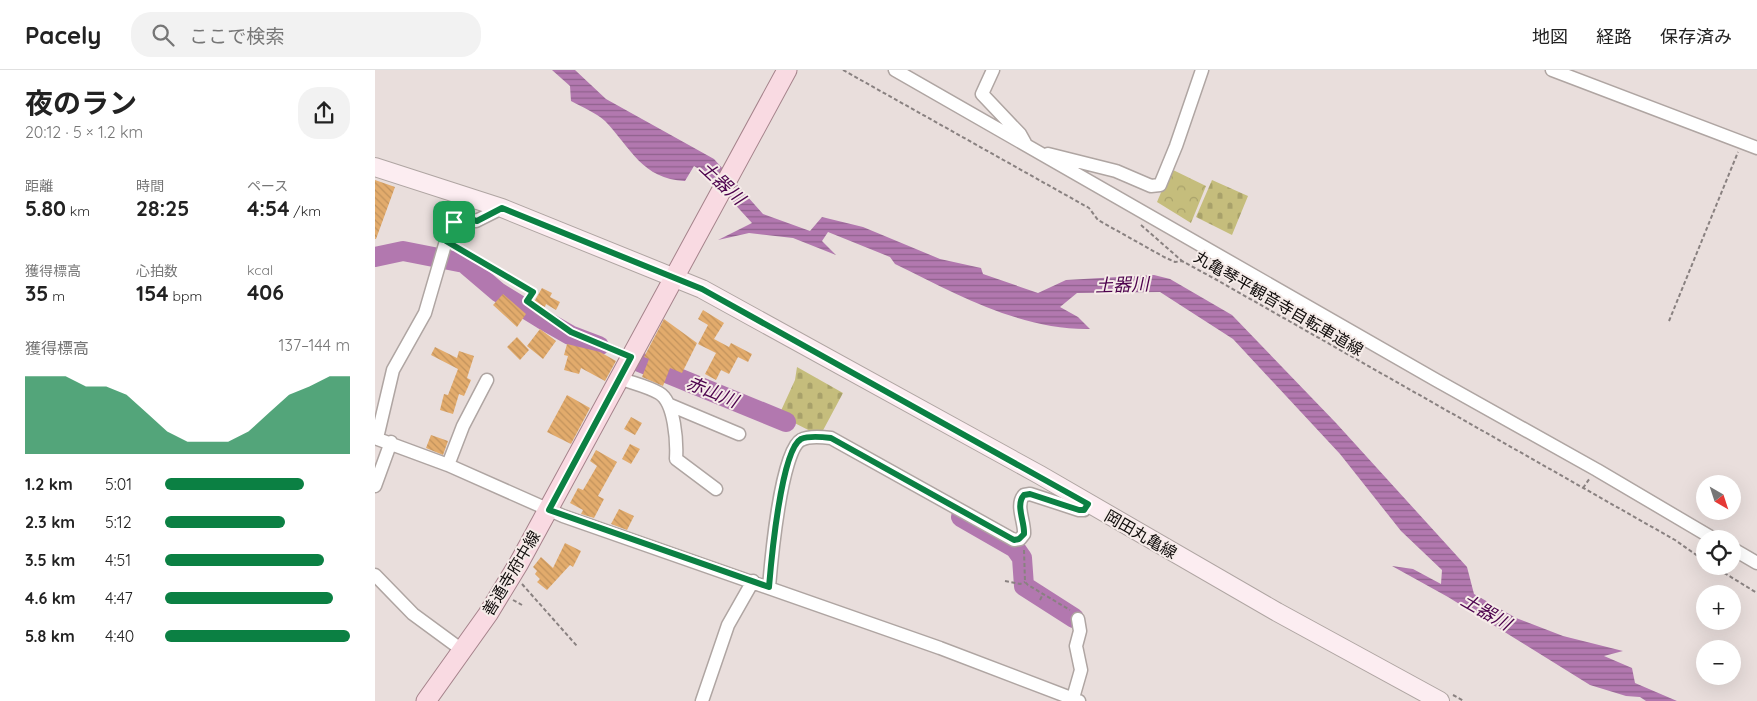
<!DOCTYPE html>
<html lang="ja">
<head>
<meta charset="utf-8">
<style>
  :root { --surface:#fff; --page:#f2f2f2; --text:#222; --muted:#767676; --line:#e0e0e0; --accent:#0b8043 }
  body { margin:0; font-family:Quicksand,"Noto Sans JP",sans-serif; background:var(--page); color:var(--text); height:100vh; display:flex; flex-direction:column; font-size:19px; white-space:nowrap }
  * { box-sizing:border-box; margin:0 }
  p { font-size:16px; color:var(--muted) }
  .icon { flex:none; width:28px; height:28px; fill:none; stroke:currentColor; stroke-width:2; stroke-linecap:round; stroke-linejoin:round }
  .map { position:relative; flex:1; overflow:hidden }
  .drawer { display:flex; flex-direction:column; background:var(--surface); width:375px }
  .drawer>* { flex:none }
  .needle { width:32px; rotate:141deg }
  .fabs { position:absolute; left:1321px; top:405px; display:grid; gap:10px }
  .fabs a { display:grid; place-items:center; width:45px; height:45px; border-radius:50%; background:var(--surface); box-shadow:0 5px 20px #0002; font-size:25px }
  .pin { position:absolute; display:grid; place-items:center; width:42px; height:42px; color:#fff; margin:-21px; border-radius:10px; box-shadow:0 2px 8px #0006 }
  .round { display:grid; place-items:center; flex:none; width:52px; height:52px; border-radius:20px; background:var(--page) }
  .overview { display:flex; align-items:center; justify-content:space-between; height:85px; padding:0 25px }
  h1 { font-size:28px; font-weight:700; line-height:38px }
  .stats { display:grid; grid-template-columns:repeat(3,1fr); gap:8px; height:85px; padding:5px 25px }
  .stats div { display:grid; align-content:center }
  .stats b { font-size:21px; font-weight:700 }
  .stats small { font-size:14px; font-weight:400 }
  .stats p { font-size:14px }
  .chart { height:140px; padding:10px 25px }
  .chart p { display:flex; justify-content:space-between }
  .chart svg { width:100%; height:90px; margin-top:5px; fill:var(--accent); opacity:.7 }
  ul { padding:0 25px; list-style:none; font-size:16px }
  li { display:grid; grid-template-columns:80px 60px 1fr; align-items:center; height:38px }
  li i { height:12px; border-radius:6px; background:var(--accent) }
  header { display:flex; align-items:center; gap:30px; box-sizing:border-box; height:70px; padding:0 25px; background:var(--surface); border-bottom:1px solid var(--line) }
  header strong { font-size:24px }
  nav { display:flex; gap:28px; margin-inline-start:auto; font-size:18px }
  .search { width:350px; height:45px; background:var(--page); display:flex; align-items:center; gap:12px; box-sizing:border-box; padding:0 18px; border-radius:20px; color:var(--muted); font-size:19px }
  main { display:flex; flex:1; min-height:0 }
  .map>svg:first-child { display:block }
</style>
</head>
<body>
<header>
<strong>Pacely</strong>
<div class="search"><svg class="icon" aria-label="search" viewBox="0 0 24 24"><circle cx="10" cy="10" r="6"/><path d="M15 15l6 6"/></svg>ここで検索</div>
<nav><a>地図</a><a>経路</a><a>保存済み</a></nav>
</header>
<main>
<section class="drawer">
<div class="overview"><div><h1>夜のラン</h1><p>20:12 · 5 × 1.2 km</p></div><a class="round"><svg class="icon" aria-label="share" viewBox="0 0 24 24"><path d="M12 15V3M7 8l5-5 5 5M5 13v7h14v-7"/></svg></a></div>
<div class="stats">
<div><p>距離</p><b>5.80<small> km</small></b></div>
<div><p>時間</p><b>28:25</b></div>
<div><p>ペース</p><b>4:54<small> /km</small></b></div>
</div>
<div class="stats">
<div><p>獲得標高</p><b>35<small> m</small></b></div>
<div><p>心拍数</p><b>154<small> bpm</small></b></div>
<div><p>kcal</p><b>406</b></div>
</div>
<div class="chart"><p><span>獲得標高</span>137–144 m</p>
<svg viewBox="0 0 160 44" preserveAspectRatio="none"><path d="M0 44V6L10 6L20 6L30 11L40 11L50 15L60 24L70 33L80 38L90 38L100 38L110 33L120 24L130 15L140 11L150 6L160 6V44z"/></svg>
</div>
<ul>
<li><b>1.2 km</b>5:01<i style="width:75%"></i></li>
<li><b>2.3 km</b>5:12<i style="width:65%"></i></li>
<li><b>3.5 km</b>4:51<i style="width:86%"></i></li>
<li><b>4.6 km</b>4:47<i style="width:91%"></i></li>
<li><b>5.8 km</b>4:40<i style="width:100%"></i></li>
</ul>
</section>
<div class="map">
<svg width="1382" height="631" viewBox="0 0 1382 631">
  <defs>
    <pattern id="cemetery-stones" width="16" height="16" patternUnits="userSpaceOnUse" patternTransform="scale(1.25)"><rect width="16" height="16" fill="#c5bd7c"/><path d="M2 7V4a2 2 0 0 1 4 0v3zM10 15v-3a2 2 0 0 1 4 0v3z" fill="#a8a16a"/></pattern>
    <pattern id="park-crowns" width="20" height="18" patternUnits="userSpaceOnUse" patternTransform="scale(1.25)"><rect width="20" height="18" fill="#c5bd7c"/><path d="M2 6a3 3 0 1 1 6 0M12 15a3 3 0 1 1 6 0" fill="none" stroke="#a8a16a"/></pattern>
    <pattern id="water-rules" width="6" height="5" patternUnits="userSpaceOnUse" patternTransform="scale(1.25)"><rect width="6" height="5" fill="#b278af"/><path d="M0 2.5h6" fill="none" stroke="#8f618d"/></pattern>
    <pattern id="building-back-hatch" width="6" height="6" patternUnits="userSpaceOnUse" patternTransform="scale(1.25)"><rect width="6" height="6" fill="#e2ab6c"/><path d="M-1 5l2 2M0 0l6 6M5-1l2 2" fill="none" stroke="#c1925c"/></pattern>
  </defs>
  <rect width="100%" height="100%" fill="#e9dedc"/>
  <path fill="url(#cemetery-stones)" d="M837,110L873,126L857,165L821,147Z
    M422,297L468,323L445,366L404,345L420,310Z"/>
  <path fill="url(#park-crowns)" d="M796,99L831,116L816,153L782,132Z"/>
  <path fill="url(#water-rules)" d="M177,0H200L231,29L339,89L388,144L435,161L447,147L488,157L565,189L606,198L608,204L663,223L691,210L779,205L795,209L857,245L961,353L1092,497L1099,524L1141,548L1188,566L1248,581L1229,586L1257,598L1260,613L1302,631H1271L1265,627L1251,626L1215,615L1073,527L1017,496L1038,499L1066,514L1067,500L1026,461L965,384L858,269L785,222L702,223L685,237L703,247L715,259C645,260 581,224 520,194L515,187L453,162L447,171L461,185L418,168L374,163L343,170L377,153L333,105L319,96L310,111C267,109 256,78 230,51C221,43 207,37 196,31L195,16Z"/>
  <g fill="none" stroke-linecap="round" stroke-linejoin="round">
    <path stroke="#b278af" stroke-width="20" d="M0,187L28,181L89,193L123,222L167,249L195,265L224,276
      M262,291L411,352
      M586,447L640,478L647,488L649,516L699,548"/>
  </g>
  <path fill="url(#building-back-hatch)" d="M0,110L20,117L1,169H0Z
    M167,218L177,223L175,227L185,232L181,240L171,234L170,237L159,232Z
    M128,224L151,244L142,257L118,235Z
    M328,240L349,253L339,269L354,277L356,273L377,284L373,292L363,287L354,304L346,300L341,310L330,304L341,283L323,274L333,255L323,249Z
    M289,249L322,273L307,303L295,298L288,316L267,307L274,289L269,287Z
    M165,259L181,271L168,289L152,276Z
    M142,267L154,280L145,290L132,277Z
    M192,274L225,282L241,291L230,311L206,298L204,304L189,300L193,286L189,285Z
    M60,277L82,288L84,281L99,286L92,308L96,310L89,326L84,324L78,344L65,340L69,324L73,325L83,299L56,285Z
    M192,325L215,338L196,374L172,362Z
    M256,347L267,353L260,365L249,359Z
    M56,365L73,371L68,385L51,378Z
    M255,374L265,379L256,394L247,389Z
    M221,380L242,392L223,426L229,429L219,448L206,444L208,440L195,433L203,418L208,420L222,396L215,391Z
    M244,439L259,446L252,460L236,454Z
    M190,473L206,481L198,497L195,495L172,520L162,512L165,509L160,504L162,501L158,497L166,487L178,498Z"/>
  <g fill="none" stroke-linecap="round" stroke-linejoin="round">
    <g stroke="#afa5a2" stroke-width="9">
      <path id="service" d="M163,240L196,262L254,286"/>
    </g>
    <g stroke="#afa5a2" stroke-width="15">
      <path id="minor" d="M520,0L1061,310L1222,400L1339,469
        M618,0L607,24L645,64L650,73
        M1177,0L1382,78
        M673,84L741,101L776,116L785,115L801,76L827,0
        M244,308C257,313 272,316 284,323C300,332 302,373 301,389L341,419
        M295,335L364,364
        M0,368L73,395L188,446L565,578L704,631
        M2,368L18,300L50,243L71,171L79,152L87,147L101,151L127,138
        M73,395L88,356L112,310
        M0,416L16,372
        M1358,479L1382,493
        M0,505L38,544L87,580
        M394,517C396,493 406,380 426,370C433,366 448,367 456,368L639,470L645,469L649,464C650,452 640,435 649,425L655,424L704,440H709L713,434
        M698,628L706,600L701,576L705,561L703,549
        M327,631L353,555L378,511"/>
    </g>
    <g stroke="#afa5a2" stroke-width="20">
      <path id="secondary" d="M0,97L127,138L327,219L665,405L902,542L1065,631"/>
    </g>
    <g stroke="#a5838b" stroke-width="21">
      <path id="primary" d="M51,631L113,544L144,493L412,0"/>
    </g>
    <path stroke="#898180" stroke-width="2" stroke-dasharray="4 2.5" stroke-linecap="butt" d="M468,0L714,138L723,150L789,187L800,192L807,191L840,209L1300,470L1330,491
      M766,155L807,191
      M82,177L158,222L153,231L157,235
      M1294,251L1363,82
      M1208,418L1215,408
      M649,480L650,512L653,515L695,540
      M1338,496L1382,523
      M630,511L645,514L650,512
      M147,514L202,576
      M138,530L147,535
      M665,530L668,524
      M1078,625L1089,631"/>
    <use href="#service" stroke="#fff" stroke-width="6"/>
    <use href="#minor" stroke="#fff" stroke-width="12"/>
    <use href="#secondary" stroke="#fcedf1" stroke-width="18"/>
    <use href="#primary" stroke="#f9dae2" stroke-width="19"/>
  </g>
  <g fill="none" stroke-linecap="round" stroke-linejoin="round">
    <g stroke="#fff" stroke-width="10">
      <path id="route" d="M127,138L327,219L713,434L709,440H704L655,424L649,425C640,435 650,452 649,464L644,469L639,470L456,368C448,367 433,366 426,369C406,380 396,493 394,517L174,440L256,287L196,262L152,231L158,222L71,171L82,149L87,147L102,151Z"/>
    </g>
    <use href="#route" stroke="#0b8043" stroke-width="6"/>
  </g>
  <g text-anchor="middle" stroke-width="4" stroke-linejoin="round" paint-order="stroke">
    <g font-size="16" fill="#110d0c" stroke="#f6ece9">
      <text transform="translate(904 233) rotate(30)" y="6">丸亀琴平観音寺自転車道線</text>
      <text transform="translate(766 464) rotate(30)" y="6">岡田丸亀線</text>
      <text transform="translate(136 503) rotate(-59)" y="6">善通寺府中線</text>
    </g>
    <g font-size="18" font-style="italic" fill="#4c024d" stroke="#f6ece9">
      <text transform="translate(347 113) rotate(43)" y="6">土器川</text>
      <text transform="translate(747 215) rotate(-2)" y="6">土器川</text>
      <text transform="translate(337 322) rotate(22)" y="6">赤山川</text>
      <text transform="translate(1111 542) rotate(30)" y="6">土器川</text>
    </g>
  </g>
</svg>
<div class="fabs">
<a><svg class="needle" viewBox="-14 -14 28 28"><path d="M0-13l5 13h-10z" fill="#e53935"/><path d="M0 13l5-13h-10z" fill="#767676"/></svg></a>
<a><svg class="icon" aria-label="locate" viewBox="0 0 24 24"><circle cx="12" cy="12" r="6"/><path d="M12 2v4M12 18v4M2 12h4M18 12h4"/></svg></a>
<a>+</a>
<a>−</a>
</div>
<div class="pin" style="left:79px;top:152px;background:#1e9e55"><svg class="icon" aria-label="arrive" viewBox="0 0 24 24"><path d="M6 21V4h12l-3 4 3 4H6"/></svg></div>
</div>
</main>
</body>
</html>
